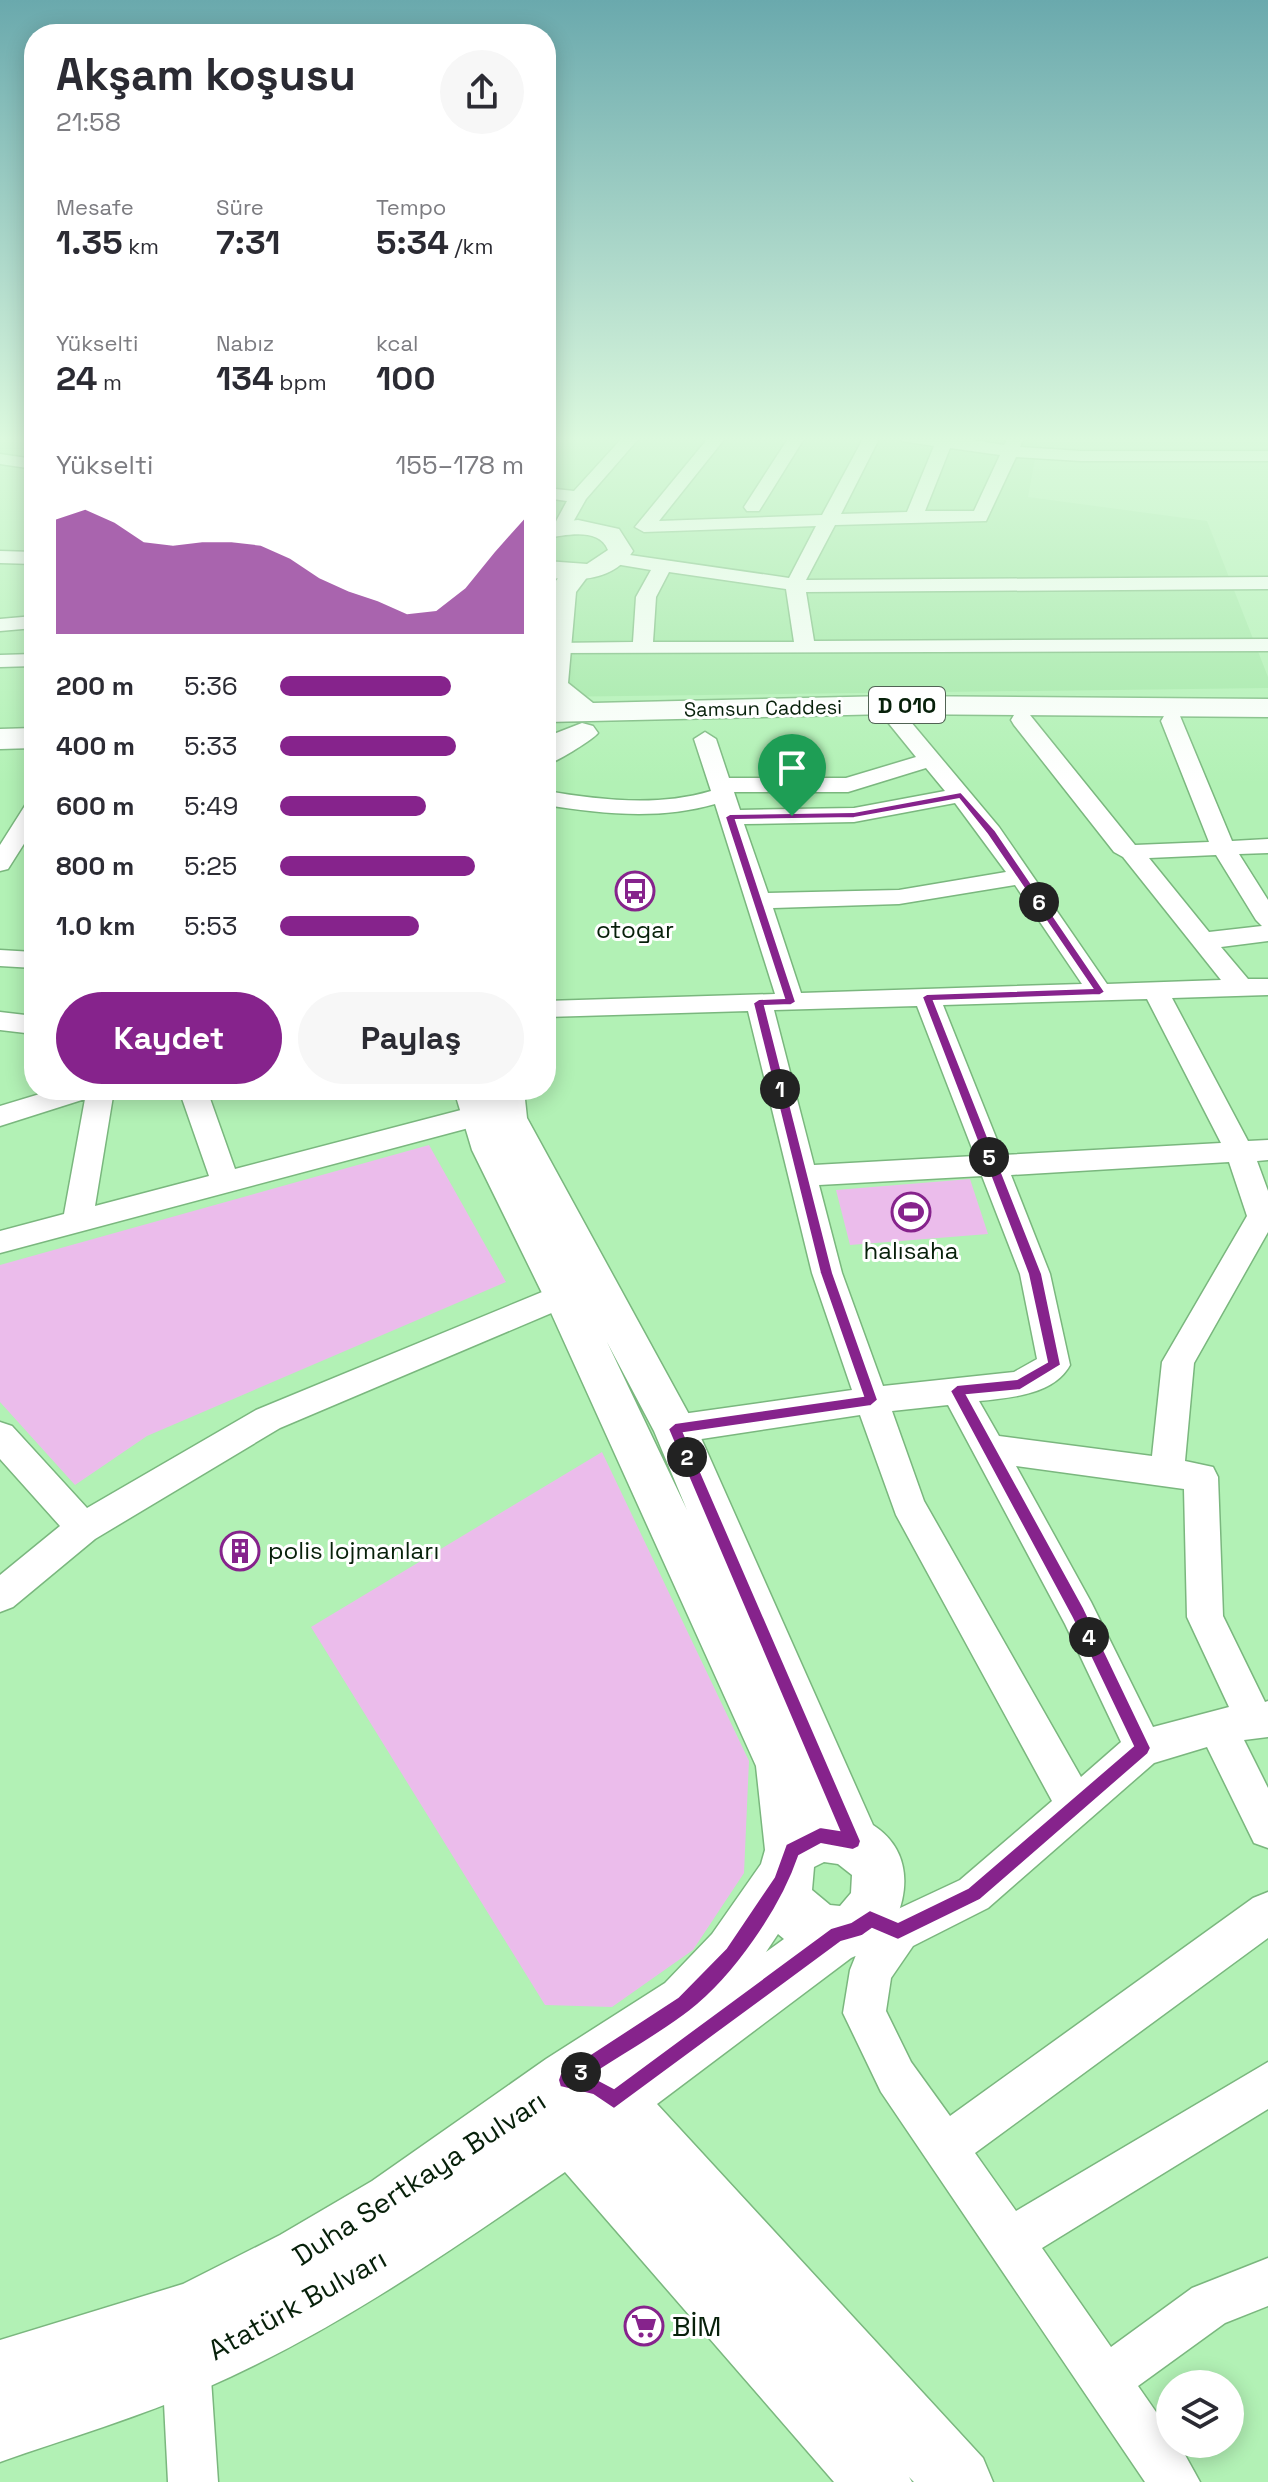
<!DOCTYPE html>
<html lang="tr">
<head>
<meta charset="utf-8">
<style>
  :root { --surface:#fff; --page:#f7f7f7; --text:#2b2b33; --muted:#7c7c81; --accent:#86238c }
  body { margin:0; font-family:"Space Grotesk",sans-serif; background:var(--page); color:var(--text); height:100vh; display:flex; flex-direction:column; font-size:30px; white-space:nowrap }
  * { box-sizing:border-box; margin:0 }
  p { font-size:26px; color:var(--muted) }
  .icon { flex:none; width:44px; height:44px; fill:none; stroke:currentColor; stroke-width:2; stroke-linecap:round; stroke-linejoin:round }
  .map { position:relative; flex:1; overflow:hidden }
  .panel { position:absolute; left:24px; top:24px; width:532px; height:1076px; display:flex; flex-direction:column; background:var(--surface); border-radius:32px; box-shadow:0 4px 20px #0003 }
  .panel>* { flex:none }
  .fabs { position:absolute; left:1156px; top:2370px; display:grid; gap:16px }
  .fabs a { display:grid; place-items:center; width:88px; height:88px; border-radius:50%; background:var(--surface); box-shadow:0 4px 20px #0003; font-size:40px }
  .pin { position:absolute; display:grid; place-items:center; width:68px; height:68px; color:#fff; margin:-82px -34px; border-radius:50% 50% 50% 0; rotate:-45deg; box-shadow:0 0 8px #0007 }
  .pin .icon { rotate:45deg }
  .km { position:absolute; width:40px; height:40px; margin:-20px; border-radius:50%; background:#222; color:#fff; font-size:22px; line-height:40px; text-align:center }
  .round { display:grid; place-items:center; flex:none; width:84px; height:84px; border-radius:42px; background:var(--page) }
  .headline { display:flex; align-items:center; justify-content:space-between; height:136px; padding:0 32px }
  h1 { font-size:44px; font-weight:600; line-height:60px }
  .figures { display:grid; grid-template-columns:repeat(3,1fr); gap:12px; height:136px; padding:8px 32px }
  .figures div { display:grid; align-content:center }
  .figures b { font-size:34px; font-weight:600 }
  .figures small { font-size:22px; font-weight:400 }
  .figures p { font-size:22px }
  .chart { height:224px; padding:16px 32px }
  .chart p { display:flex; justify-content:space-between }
  .chart svg { width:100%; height:144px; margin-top:8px; fill:var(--accent); opacity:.7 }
  .action { display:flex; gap:16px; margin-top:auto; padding:16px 32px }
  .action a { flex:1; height:92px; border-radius:48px; background:var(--accent); color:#fff; font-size:32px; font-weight:600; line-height:92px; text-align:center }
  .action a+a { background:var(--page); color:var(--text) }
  ul { padding:0 32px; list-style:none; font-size:26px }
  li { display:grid; grid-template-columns:128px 96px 1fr; align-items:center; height:60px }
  li i { height:20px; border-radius:10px; background:var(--accent) }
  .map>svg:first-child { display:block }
</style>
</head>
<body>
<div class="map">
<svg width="1268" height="2482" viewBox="0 0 1268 2482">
  <rect width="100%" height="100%" fill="#b2f1b5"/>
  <path fill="#a2e8a6" d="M546,437H1039L1028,497L1207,521L1268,677V688L546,697Z"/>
  <path fill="#ebbceb" d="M429,1145L506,1282L147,1436L75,1485L0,1402V1265Z
    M970,1179L988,1234L850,1245L836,1190Z
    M602,1452L749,1761L744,1873L693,1950L612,2007L545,2005L311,1627Z"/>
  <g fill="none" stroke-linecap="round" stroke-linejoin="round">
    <g stroke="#7ab77e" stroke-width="3">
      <path id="minor" d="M623,437H640L586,499L568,531H556L553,527L567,501L546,498V488L574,491Z
        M709,437H726L659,521L822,515L864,437H880L841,514L907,512L934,446L902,441L900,437H954L1004,445L1008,437H1024L1020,447L1081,451H1268V461H1081L1016,457L986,521L835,525L806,580L1268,577V589L806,592L814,641L1268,639V651L548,653V645L555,643L633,642L636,597L651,570L609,563L607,559L609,555L616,553L789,578L816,526L644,532L635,527ZM950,448L1000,455L974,511H925ZM669,572L786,589L794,642H653L656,597Z
        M789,437H805L759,511H747L744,507Z
        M0,454L34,459V469L0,464Z
        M0,551L34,552V564L0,563Z
        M34,616V628L0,631V619Z
        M34,654V666L0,667V655Z
        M897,714L905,715L999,827L1107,984L1221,980L1123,857L1114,852L1014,725L1011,720L1014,715H1030L1135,845L1209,842L1161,721L1164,716H1180L1232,841L1268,839V853L1239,854L1268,900V941L1221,947L1248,979H1268V995L1172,998L1248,1141L1268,1140V1160L1257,1161L1268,1191V1232L1194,1363L1185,1461L1213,1467L1218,1477L1223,1616L1265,1702L1268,1701V1737L1244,1740L1268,1788V1848L1254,1843L1207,1747L1154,1763L988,1908L913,1946L891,1978L886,2011L911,2062L950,2116L1253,1898L1268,1892V1938L975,2153L1016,2211L1268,2062V2109L1042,2248L1111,2347L1192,2288L1268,2258V2306L1225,2323L1138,2386L1170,2432V2444H1179L1200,2482H1145L881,2092L843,2013L850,1970L856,1955L883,1916L960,1880L1052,1801L896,1515L860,1415L675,1443L663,1439L658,1429L663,1419L675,1415L852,1390L812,1273L748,1011L546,1017V1001L775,994L715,804C660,820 602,814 546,805V791C601,800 657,807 711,791L694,739L705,732L716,739L729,778H846L916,757L886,720ZM926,768L945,791L854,808L740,810L734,792H848ZM955,803L1006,872L899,890L768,893L744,824L854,822ZM1216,855L1256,920L1262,926L1209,932L1149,858ZM1015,885L1082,984L801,993L773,908L899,904ZM1147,999L1221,1143L1003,1155L943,1005ZM917,1006L975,1156L814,1165L774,1010ZM1229,1162L1247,1216L1162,1362L1152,1456L999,1436L979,1401C1009,1398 1054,1395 1070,1365L1050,1274L1011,1175ZM982,1176L1020,1274L1037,1359L1014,1372L883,1386L842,1273L819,1185ZM948,1405L1065,1624L1121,1742L1081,1777L924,1501L892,1411ZM1016,1466L1184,1489L1187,1617L1229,1707L1153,1727L1091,1602Z
        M34,802V828L8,869L0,871V845L26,804Z
        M0,950L34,952V968L0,966Z
        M0,1012L34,1016V1034L0,1030Z
        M53,1090H114L95,1206L209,1176L179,1090H207L235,1169L480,1105L490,1108L494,1115L490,1122L480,1125L0,1253V1231L64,1214L85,1099L0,1126V1106Z
        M564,1283L575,1287L579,1295L575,1303L280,1428L95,1539L13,1607L0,1612V1575L60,1526L0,1459V1422L12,1426L87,1508L256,1410Z
        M186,2340L203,2347L210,2364L218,2482H168L162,2364L169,2347Z"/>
    </g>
    <g stroke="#7ab77e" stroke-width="3">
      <path id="major" d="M578,520L619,529L633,551C613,581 579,582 546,577V561L587,564L608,550C599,527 566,535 546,538V524Z
        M454,1090H524L527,1118L697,1429L873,1825C907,1847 911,1883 896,1919C893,1928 887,1939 879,1945C872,1951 859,1954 851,1958L657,2104L983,2458L993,2482H914L909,2477L912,2482H834L565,2172C450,2251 334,2332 206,2388C139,2417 68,2438 0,2462V2340L183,2284L280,2235L372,2181L546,2059L665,1983L712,1934L761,1864L765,1850L756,1766L543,1295L472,1150ZM607,1342L654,1431L687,1510ZM824,1862L838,1864L852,1875L851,1893L840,1906L830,1905L812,1890L814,1867ZM778,1934L784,1939L766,1952Z"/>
    </g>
    <g stroke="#7ab77e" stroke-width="3">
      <path id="highway" d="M574,568L584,570L588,576L576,592L568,683L593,703L889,696L1268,699V717L889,714L546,722V704L555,703L546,695C546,661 533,578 574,568Z
        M582,723L593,726L598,733C593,740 554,763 546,765V737Z
        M34,728V748L0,749V729Z"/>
    </g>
    <use href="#minor" fill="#fff" fill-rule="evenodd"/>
    <use href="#major" fill="#fff" fill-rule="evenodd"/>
    <use href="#highway" fill="#fff" fill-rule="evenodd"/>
  </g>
  <linearGradient id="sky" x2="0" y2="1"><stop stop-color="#6aa9ad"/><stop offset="0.56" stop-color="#dcf9de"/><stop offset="1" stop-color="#dcf9de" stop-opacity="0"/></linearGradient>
  <rect width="1268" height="784" fill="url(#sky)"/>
  <path fill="#86238c" stroke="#fff" stroke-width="2" fill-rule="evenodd" d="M961,792L995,830L1105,992L1100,995L934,1001L1042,1274L1061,1365L1020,1390L967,1395L1084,1608L1151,1748L1148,1754L980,1900L898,1940L872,1929L862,1936L841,1942L614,2109L593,2095L560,2087L558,2080L560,2074L678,1997L726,1948L774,1877L786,1844L820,1827L839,1830L668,1429L675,1423L863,1396L820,1273L753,1003L759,999L784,998L725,817L730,814L854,812ZM959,799L987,834L1092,988L927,994L922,997L1028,1274L1047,1362L1017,1379L957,1385L950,1391L1072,1618L1133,1746L968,1888L898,1922L870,1910L851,1922L831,1928L614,2088L591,2076C624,2054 659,2035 690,2011C734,1977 781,1909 799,1856L821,1844L853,1850L859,1847L861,1841L684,1433L871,1406L878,1400L833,1273L765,1006L791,1005L796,1002L736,820L854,818Z"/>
  <defs>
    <g id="bus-ring" transform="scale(2)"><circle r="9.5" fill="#fff" stroke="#86238c" stroke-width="1.5"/><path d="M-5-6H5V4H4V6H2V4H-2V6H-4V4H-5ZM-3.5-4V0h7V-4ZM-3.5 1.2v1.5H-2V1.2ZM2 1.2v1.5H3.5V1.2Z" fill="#86238c"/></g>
    <g id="stadium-ring" transform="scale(2)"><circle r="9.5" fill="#fff" stroke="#86238c" stroke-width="1.5"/><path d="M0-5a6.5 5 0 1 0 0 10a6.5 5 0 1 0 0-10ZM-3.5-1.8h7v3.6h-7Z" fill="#86238c"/></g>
    <g id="building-ring" transform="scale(2)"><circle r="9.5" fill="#fff" stroke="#86238c" stroke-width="1.5"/><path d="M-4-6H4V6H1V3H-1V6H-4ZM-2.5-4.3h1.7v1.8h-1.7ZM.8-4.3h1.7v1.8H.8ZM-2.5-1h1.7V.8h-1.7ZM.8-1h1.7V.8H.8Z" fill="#86238c"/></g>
    <g id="supermarket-ring" transform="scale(2)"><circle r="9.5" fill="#fff" stroke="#86238c" stroke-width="1.5"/><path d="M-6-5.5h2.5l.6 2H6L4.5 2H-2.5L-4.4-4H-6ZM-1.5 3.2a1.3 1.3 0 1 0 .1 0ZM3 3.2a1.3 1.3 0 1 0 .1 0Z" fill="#86238c"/></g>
  </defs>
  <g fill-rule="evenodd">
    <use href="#bus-ring" x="635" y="891"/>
    <use href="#stadium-ring" x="911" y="1212"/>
    <use href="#building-ring" x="240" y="1551"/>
    <use href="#supermarket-ring" x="644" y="2326"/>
  </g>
  <g text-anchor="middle" stroke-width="6" stroke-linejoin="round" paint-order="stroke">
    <g font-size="20" fill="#07200a" stroke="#fff">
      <text transform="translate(763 708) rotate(-1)" y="7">Samsun Caddesi</text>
    </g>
    <rect fill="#fff" stroke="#516354" stroke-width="2" x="869" y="687" width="76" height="36" rx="6"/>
    <g font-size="22" font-weight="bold" fill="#07200a">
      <text x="907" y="713">D 010</text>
    </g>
    <g font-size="24" fill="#07200a" stroke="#fff">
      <text x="635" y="938">otogar</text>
      <text x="911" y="1259">halısaha</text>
      <text x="268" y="1559" text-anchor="start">polis lojmanları</text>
    </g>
    <g font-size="28" fill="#07200a" stroke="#fff">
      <text transform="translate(419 2178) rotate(-33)" y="10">Duha Sertkaya Bulvarı</text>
      <text transform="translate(297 2304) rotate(-29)" y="10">Atatürk Bulvarı</text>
    </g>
    <g font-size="28" fill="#07200a" stroke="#fff" text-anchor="start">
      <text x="672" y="2336">BİM</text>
    </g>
  </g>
</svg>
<div class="fabs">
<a><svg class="icon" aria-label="layers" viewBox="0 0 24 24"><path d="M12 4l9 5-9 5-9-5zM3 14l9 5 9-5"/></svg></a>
</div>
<div class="pin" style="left:792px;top:816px;background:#1e9e55"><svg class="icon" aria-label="arrive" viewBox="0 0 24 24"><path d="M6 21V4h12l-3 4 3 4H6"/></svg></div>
<b class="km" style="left:780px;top:1089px">1</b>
<b class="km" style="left:687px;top:1457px">2</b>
<b class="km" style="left:581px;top:2072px">3</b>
<b class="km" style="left:1089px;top:1637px">4</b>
<b class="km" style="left:989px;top:1157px">5</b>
<b class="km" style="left:1039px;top:902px">6</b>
<section class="panel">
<div class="headline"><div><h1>Akşam koşusu</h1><p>21:58</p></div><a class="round"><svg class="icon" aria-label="share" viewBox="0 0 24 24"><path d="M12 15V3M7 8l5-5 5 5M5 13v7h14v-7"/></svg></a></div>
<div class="figures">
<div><p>Mesafe</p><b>1.35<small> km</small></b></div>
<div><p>Süre</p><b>7:31</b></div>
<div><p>Tempo</p><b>5:34<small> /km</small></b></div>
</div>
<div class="figures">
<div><p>Yükselti</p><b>24<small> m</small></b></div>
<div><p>Nabız</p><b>134<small> bpm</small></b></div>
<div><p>kcal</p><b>100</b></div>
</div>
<div class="chart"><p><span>Yükselti</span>155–178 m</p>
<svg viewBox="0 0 160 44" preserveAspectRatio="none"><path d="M0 44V9L10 6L20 10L30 16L40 17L50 16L60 16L70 17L80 21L90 27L100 31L110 34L120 38L130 37L140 30L150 19L160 9V44z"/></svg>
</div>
<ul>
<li><b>200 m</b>5:36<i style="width:70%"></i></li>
<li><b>400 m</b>5:33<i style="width:72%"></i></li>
<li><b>600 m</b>5:49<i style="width:60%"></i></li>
<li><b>800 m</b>5:25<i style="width:80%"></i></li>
<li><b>1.0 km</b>5:53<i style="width:57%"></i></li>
</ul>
<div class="action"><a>Kaydet</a><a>Paylaş</a></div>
</section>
</div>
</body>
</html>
